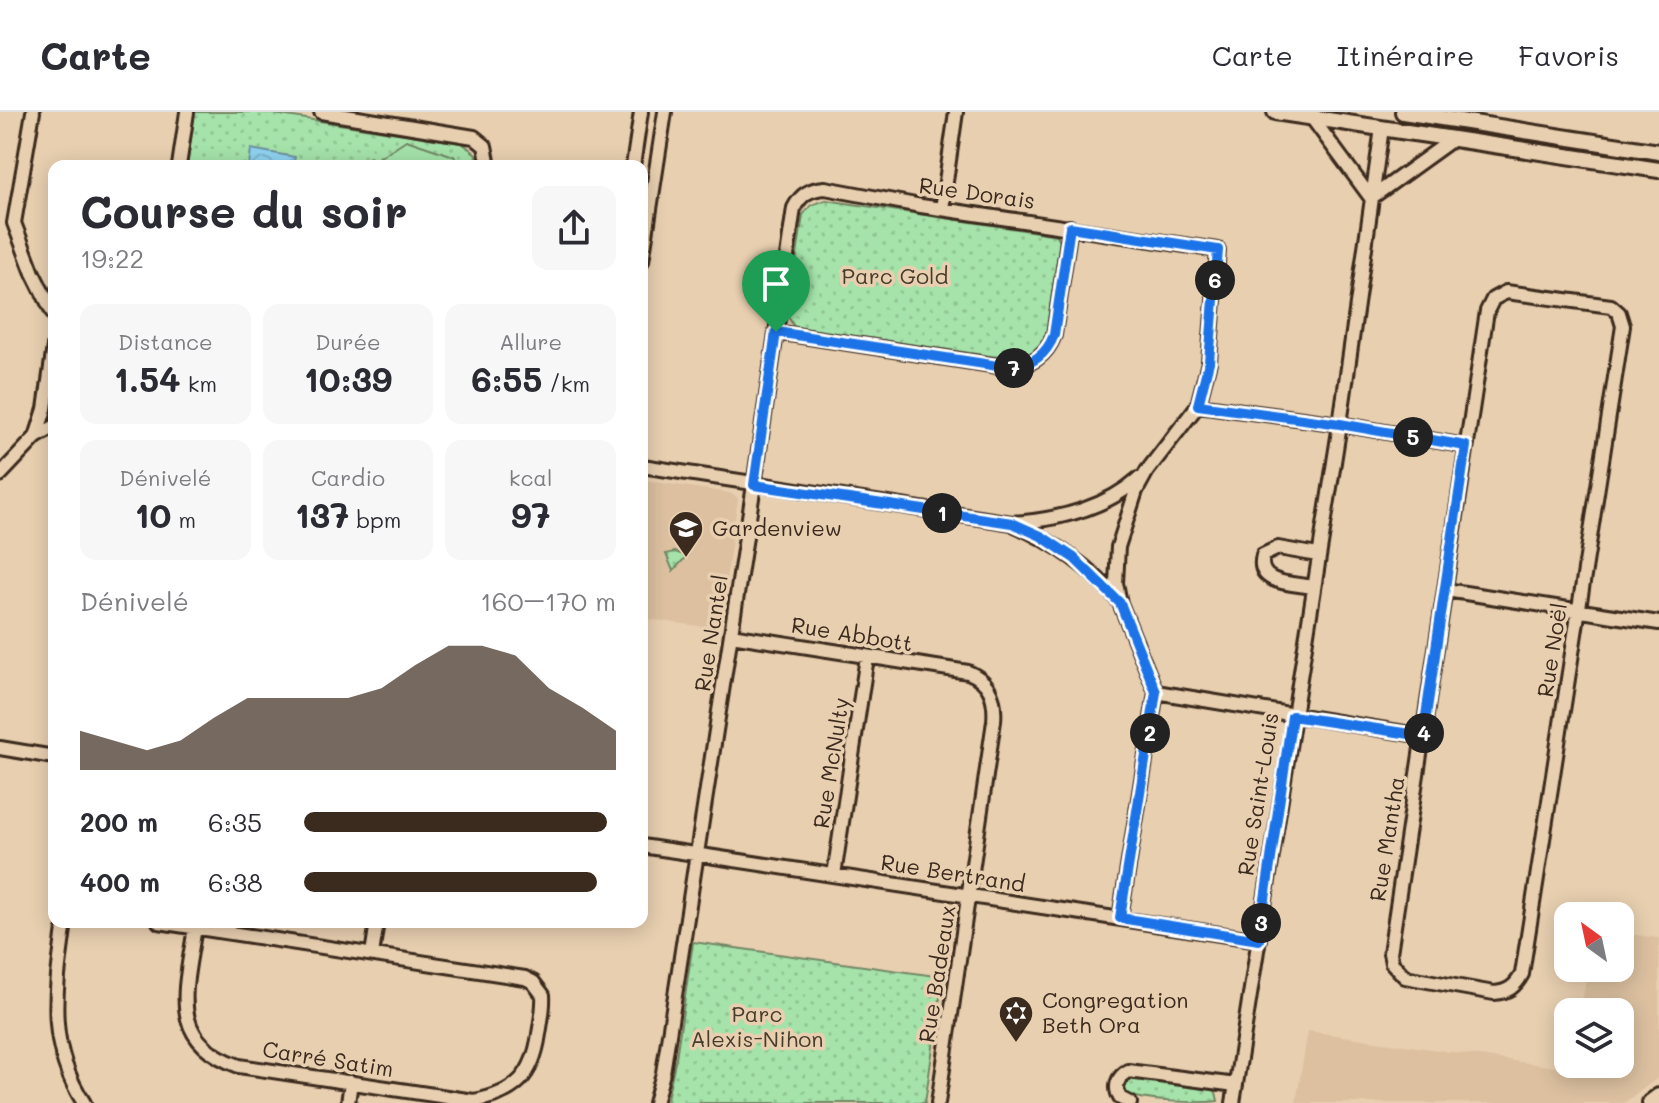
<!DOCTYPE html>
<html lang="fr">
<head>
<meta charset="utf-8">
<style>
  :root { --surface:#fff; --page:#f7f7f7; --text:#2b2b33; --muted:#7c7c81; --line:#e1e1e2; --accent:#3b2a1e }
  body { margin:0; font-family:Mali,sans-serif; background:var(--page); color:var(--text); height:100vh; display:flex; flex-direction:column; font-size:30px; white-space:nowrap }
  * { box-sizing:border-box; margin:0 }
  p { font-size:26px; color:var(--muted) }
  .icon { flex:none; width:44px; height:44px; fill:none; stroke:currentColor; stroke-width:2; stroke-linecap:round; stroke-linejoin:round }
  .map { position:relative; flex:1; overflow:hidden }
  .sheet { position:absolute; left:48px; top:48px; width:600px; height:768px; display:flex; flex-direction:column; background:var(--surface); border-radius:16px; box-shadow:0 4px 20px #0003 }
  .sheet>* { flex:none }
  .needle { width:52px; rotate:327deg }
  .buttons { position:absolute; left:1554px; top:790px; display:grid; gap:16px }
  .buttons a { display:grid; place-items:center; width:80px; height:80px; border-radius:16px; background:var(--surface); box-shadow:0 4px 20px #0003; font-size:40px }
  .pin { position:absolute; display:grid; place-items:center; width:68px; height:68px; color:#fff; margin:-82px -34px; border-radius:50% 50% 50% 0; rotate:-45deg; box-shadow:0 0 8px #0007 }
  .pin .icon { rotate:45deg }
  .km { position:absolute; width:40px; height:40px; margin:-20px; border-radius:50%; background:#222; color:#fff; font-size:22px; line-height:40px; text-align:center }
  .round { display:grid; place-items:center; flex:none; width:84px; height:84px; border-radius:16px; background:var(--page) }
  .summary { display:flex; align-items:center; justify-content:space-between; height:136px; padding:0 32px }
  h1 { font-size:44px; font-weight:700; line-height:60px }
  .stats { display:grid; grid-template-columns:repeat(3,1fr); gap:12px; height:136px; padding:8px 32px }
  .stats div { display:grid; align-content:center; border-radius:16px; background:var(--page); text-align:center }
  .stats b { font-size:34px; font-weight:700 }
  .stats small { font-size:22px; font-weight:400 }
  .stats p { font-size:22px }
  .chart { height:224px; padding:16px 32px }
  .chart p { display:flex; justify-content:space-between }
  .chart svg { width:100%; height:144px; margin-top:8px; fill:var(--accent); opacity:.7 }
  ul { padding:0 32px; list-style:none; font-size:26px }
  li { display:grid; grid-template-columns:128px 96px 1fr; align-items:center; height:60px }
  li i { height:20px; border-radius:10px; background:var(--accent) }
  header { display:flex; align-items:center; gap:48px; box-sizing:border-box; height:112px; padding:0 40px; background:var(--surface); border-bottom:2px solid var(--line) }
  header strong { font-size:38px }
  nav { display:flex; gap:44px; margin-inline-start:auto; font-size:28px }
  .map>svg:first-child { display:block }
</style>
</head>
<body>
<header>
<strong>Carte</strong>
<nav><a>Carte</a><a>Itinéraire</a><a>Favoris</a></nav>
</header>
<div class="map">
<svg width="1659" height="991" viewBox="0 0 1659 991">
  <defs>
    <pattern id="green-dots" width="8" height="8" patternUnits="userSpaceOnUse" patternTransform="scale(2)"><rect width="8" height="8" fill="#a5e3aa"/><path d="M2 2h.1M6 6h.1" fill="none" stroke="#8fc392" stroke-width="1.8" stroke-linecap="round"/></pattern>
    <pattern id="water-waves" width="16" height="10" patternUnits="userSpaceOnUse" patternTransform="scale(2)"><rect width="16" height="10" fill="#8fd3f1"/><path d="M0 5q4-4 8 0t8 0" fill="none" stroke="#7cb5ce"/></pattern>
  </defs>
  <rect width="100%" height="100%" fill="#e8cfb0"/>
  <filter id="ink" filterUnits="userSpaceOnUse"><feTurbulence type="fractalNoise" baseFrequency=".0125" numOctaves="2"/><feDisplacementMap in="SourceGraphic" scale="16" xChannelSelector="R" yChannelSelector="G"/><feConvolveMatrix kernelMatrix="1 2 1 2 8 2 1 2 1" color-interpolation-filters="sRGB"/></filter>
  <g filter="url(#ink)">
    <path fill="#dcc0a0" d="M642,368L730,381L738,386L719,517L642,506Z
      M1620,821L1659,826V965L1624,991H1296L1308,919L1568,957L1569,952H1620V900H1580L1588,856H1620Z"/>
    <path fill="url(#green-dots)" stroke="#708664" stroke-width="2" d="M195,0H261L462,31L476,42L479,54H187Z
      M826,88L1057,123L1060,129L1046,222C1039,238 1028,247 1010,247L794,215L788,204L803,103L811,93Z
      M675,440L687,444L673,459L666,442Z
      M693,830L943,865L925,991H666L676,946Z
      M1132,965L1210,976L1216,980L1218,989C1203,991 1138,991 1125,980V974Z"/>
    <path fill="#a5e3aa" stroke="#708664" stroke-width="2" d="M406,28L454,44L459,54H357L370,45L374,49Z"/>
    <path fill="url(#water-waves)" stroke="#6d8f9d" stroke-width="2" d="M251,37L295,45L293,54H249Z"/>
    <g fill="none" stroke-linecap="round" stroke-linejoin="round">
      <g stroke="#3b2a1e" stroke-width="18">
        <path id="minor" d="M33,0L14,111L33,161L54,203
          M321,0L474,25L485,34L489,54
          M1312,6L1371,86
          M179,54L187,0
          M633,54L641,0
          M1371,86L1453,27
          M942,97L956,0
          M642,149L665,0
          M1506,180L1611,194L1619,201L1623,214L1522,862C1515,875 1508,880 1494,881L1405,865L1392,851L1390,841L1487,199L1493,187Z
          M776,220L1011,256C1032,252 1046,244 1054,223L1070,115
          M1198,293L1340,312L1466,334
          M36,325L54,315
          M642,354L1012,411C1056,408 1104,397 1138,367
          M0,363L36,325L45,297L54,234
          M1015,413C1056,431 1089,454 1118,488
          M1313,475C1292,471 1255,473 1263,443L1278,436L1318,443
          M1446,478L1659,511
          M731,523L968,560C990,569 996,586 994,609L938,991
          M1156,580L1423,624
          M0,636L54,645
          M642,734L1259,828
          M834,763L867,545
          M65,810C56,876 45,931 84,991
          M159,810L525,866L533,870L543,883C544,896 541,909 539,922C533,964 516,981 474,989L239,954C166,928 186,877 195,815
          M372,842L377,810
          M348,991L351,970
          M655,991L663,961L754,373L794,96C801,82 810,77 825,76L921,94L1218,138L1209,250L1198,293L1147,359L1136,379L1118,435L1116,471L1120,491L1156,580L1120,806
          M1130,991L1120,986C1114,975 1117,965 1128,959L1236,973
          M1233,991L1340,312L1382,16"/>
      </g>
      <g stroke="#3b2a1e" stroke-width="20">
        <path id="tertiary" d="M1275,0L1659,58
          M1403,0L1659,40"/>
      </g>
      <g stroke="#3b2a1e" stroke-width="22">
        <path id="secondary" d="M1651,991L1659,985"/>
      </g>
      <use href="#minor" stroke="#e8cfb0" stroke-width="12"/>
      <use href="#tertiary" stroke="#e8cfb0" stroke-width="14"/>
      <use href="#secondary" stroke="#e8cfb0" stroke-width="16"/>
    </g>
  </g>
  <g fill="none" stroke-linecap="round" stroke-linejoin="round" filter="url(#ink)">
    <g stroke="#fff" stroke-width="16">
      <path id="route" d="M1070,115L1218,138L1209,250L1198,293L1340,312L1466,334L1423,624L1292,604L1259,828L1120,806L1156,580L1120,491L1074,446L1041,424L1012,411L754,373L776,220L1011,256C1032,252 1046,244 1054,223Z"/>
    </g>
    <use href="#route" stroke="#1a73e8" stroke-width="10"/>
  </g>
  <defs>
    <g id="school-pin" transform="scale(1.8)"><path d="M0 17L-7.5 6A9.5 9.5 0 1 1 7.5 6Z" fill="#3b2a1e" stroke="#e8cfb0"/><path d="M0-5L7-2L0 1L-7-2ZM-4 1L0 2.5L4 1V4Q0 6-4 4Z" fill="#fff"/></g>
    <g id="synagogue-pin" transform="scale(1.8)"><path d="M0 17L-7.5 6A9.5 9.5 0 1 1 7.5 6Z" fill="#3b2a1e" stroke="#e8cfb0"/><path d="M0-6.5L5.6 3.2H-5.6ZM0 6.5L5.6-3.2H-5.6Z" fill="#fff"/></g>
  </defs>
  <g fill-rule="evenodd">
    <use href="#school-pin" x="686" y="416"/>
    <use href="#synagogue-pin" x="1016" y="901"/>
  </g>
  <g text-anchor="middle" stroke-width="7" stroke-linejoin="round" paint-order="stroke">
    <g font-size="22" fill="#3b2a1e" stroke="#e8cfb0">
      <text transform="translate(977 81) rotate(8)" y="8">Rue Dorais</text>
      <text transform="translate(711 521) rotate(-81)" y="8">Rue Nantel</text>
      <text transform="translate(852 522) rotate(9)" y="8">Rue Abbott</text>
      <text transform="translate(1552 538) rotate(-81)" y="8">Rue Noël</text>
      <text transform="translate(831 651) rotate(-81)" y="8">Rue McNulty</text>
      <text transform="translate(1258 682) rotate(-81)" y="8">Rue Saint-Louis</text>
      <text transform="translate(1387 727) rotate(-81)" y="8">Rue Mantha</text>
      <text transform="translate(953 761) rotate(9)" y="8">Rue Bertrand</text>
      <text transform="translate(937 862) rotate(-81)" y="8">Rue Badeaux</text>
      <text transform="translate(328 947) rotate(9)" y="8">Carré Satim</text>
    </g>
    <g font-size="22" fill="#463c2c" stroke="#e8cfb0">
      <text x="895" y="172">Parc Gold</text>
      <text x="757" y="910">Parc<tspan x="757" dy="25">Alexis-Nihon</tspan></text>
    </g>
    <g font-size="22" fill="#3b2a1e" stroke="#e8cfb0" text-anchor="start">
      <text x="712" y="424">Gardenview</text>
      <text x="1042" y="896">Congregation<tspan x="1042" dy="25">Beth Ora</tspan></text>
    </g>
  </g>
</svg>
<div class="buttons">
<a><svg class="needle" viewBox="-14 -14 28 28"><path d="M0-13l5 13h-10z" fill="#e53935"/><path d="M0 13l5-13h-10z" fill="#7c7c81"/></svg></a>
<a><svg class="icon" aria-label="layers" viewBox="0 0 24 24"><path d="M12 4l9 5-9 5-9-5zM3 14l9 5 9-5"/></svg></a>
</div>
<div class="pin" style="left:776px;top:220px;background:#1e9e55"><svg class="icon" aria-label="arrive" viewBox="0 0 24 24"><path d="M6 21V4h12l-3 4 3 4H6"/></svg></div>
<b class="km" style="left:942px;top:401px">1</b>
<b class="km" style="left:1150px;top:621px">2</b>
<b class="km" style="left:1261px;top:811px">3</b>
<b class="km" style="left:1424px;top:621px">4</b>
<b class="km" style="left:1413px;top:325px">5</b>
<b class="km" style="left:1215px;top:168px">6</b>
<b class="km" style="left:1014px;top:256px">7</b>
<section class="sheet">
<div class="summary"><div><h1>Course du soir</h1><p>19:22</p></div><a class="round"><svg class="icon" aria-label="share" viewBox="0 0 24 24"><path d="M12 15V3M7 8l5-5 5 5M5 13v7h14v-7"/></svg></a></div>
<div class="stats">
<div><p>Distance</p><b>1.54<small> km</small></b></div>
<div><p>Durée</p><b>10:39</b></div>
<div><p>Allure</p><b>6:55<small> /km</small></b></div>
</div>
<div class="stats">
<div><p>Dénivelé</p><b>10<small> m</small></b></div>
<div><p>Cardio</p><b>137<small> bpm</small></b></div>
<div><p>kcal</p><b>97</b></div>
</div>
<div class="chart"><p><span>Dénivelé</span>160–170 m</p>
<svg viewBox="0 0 160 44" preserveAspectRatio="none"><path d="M0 44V32L10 35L20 38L30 35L40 28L50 22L60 22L70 22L80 22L90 19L100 12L110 6L120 6L130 9L140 19L150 25L160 32V44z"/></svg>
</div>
<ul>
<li><b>200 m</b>6:35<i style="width:97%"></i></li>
<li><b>400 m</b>6:38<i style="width:94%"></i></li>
</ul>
</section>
</div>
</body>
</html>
